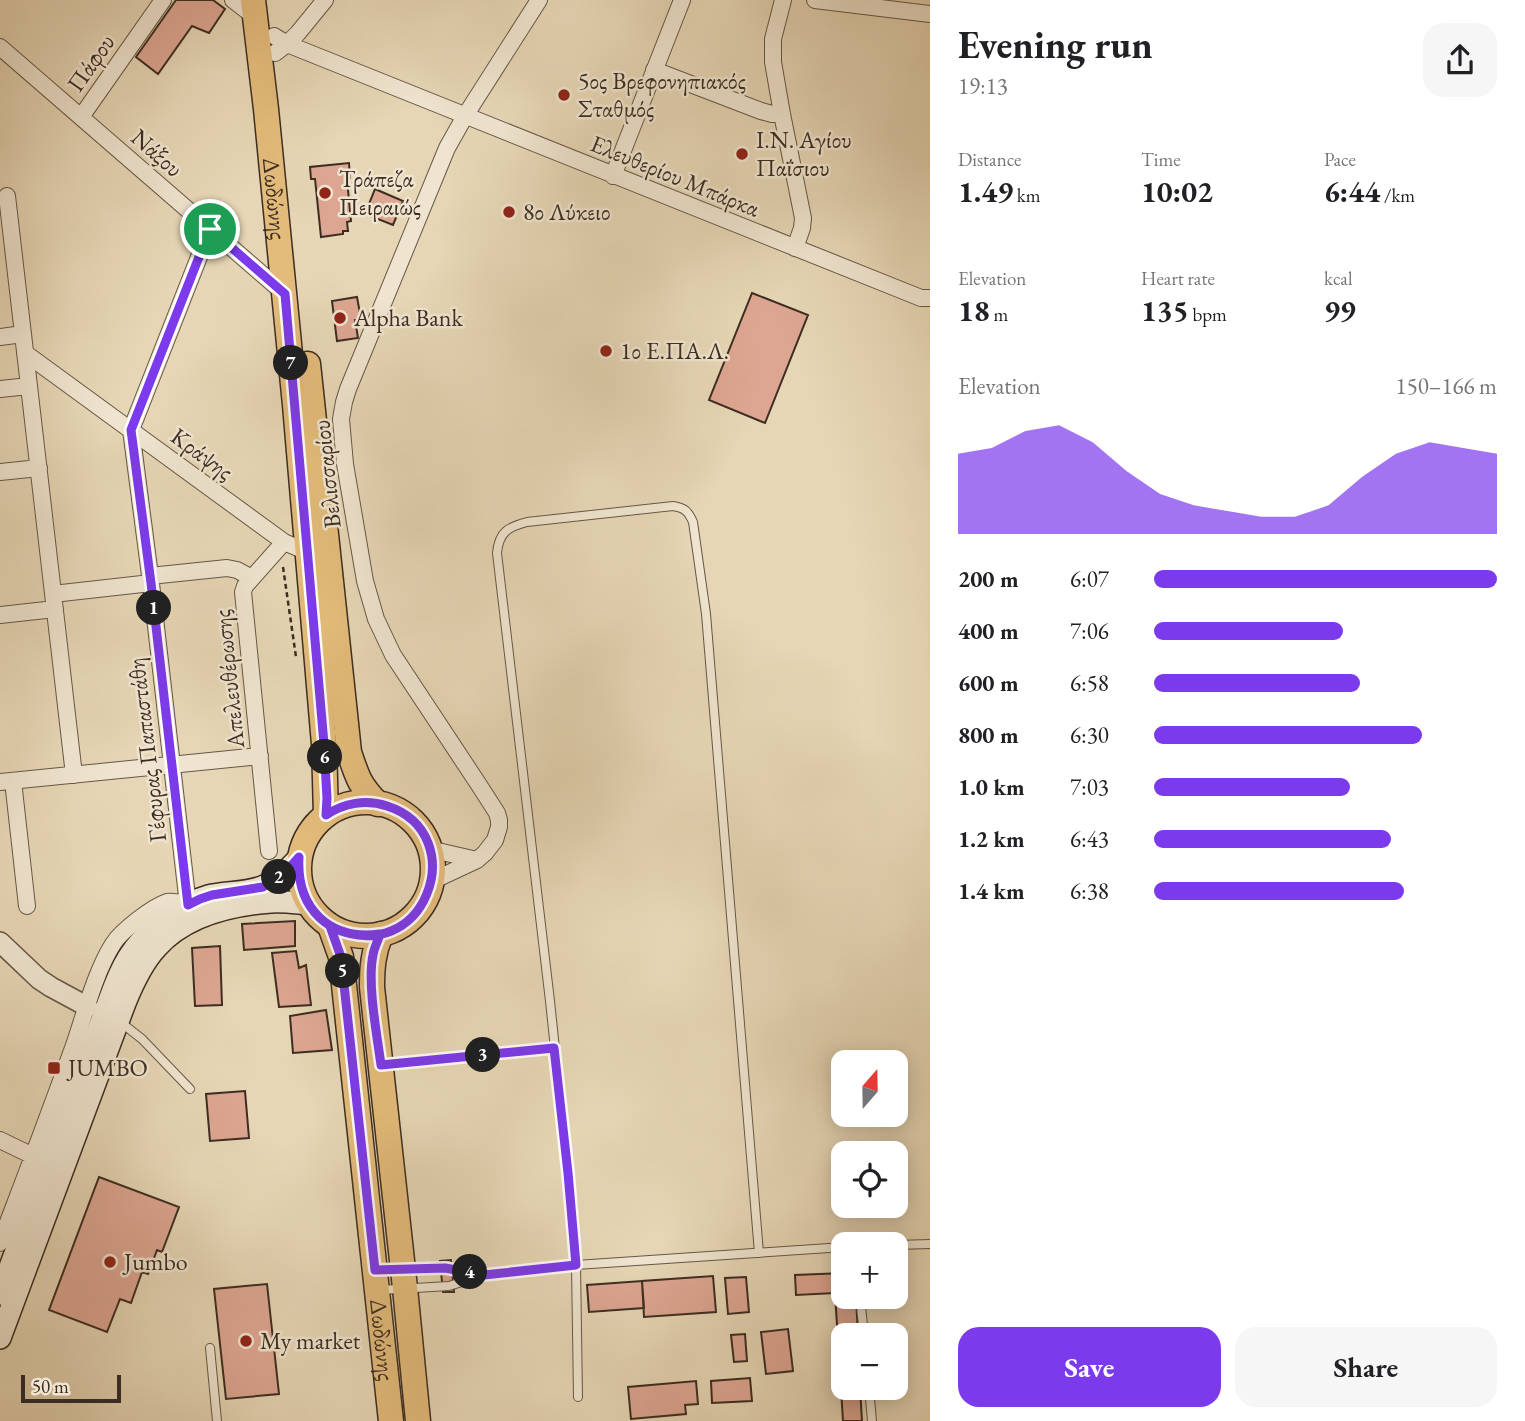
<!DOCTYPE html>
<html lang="en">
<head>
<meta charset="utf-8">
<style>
  :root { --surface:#fff; --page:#f6f6f6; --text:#202124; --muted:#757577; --accent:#7c3aed }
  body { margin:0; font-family:"EB Garamond",serif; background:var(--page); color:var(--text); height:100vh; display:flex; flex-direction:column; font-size:26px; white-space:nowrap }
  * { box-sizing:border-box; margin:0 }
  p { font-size:23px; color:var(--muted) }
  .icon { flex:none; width:38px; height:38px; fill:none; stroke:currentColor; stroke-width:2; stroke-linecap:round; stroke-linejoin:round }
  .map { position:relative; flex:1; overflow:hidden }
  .details { display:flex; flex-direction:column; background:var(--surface); width:595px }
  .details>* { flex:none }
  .needle { width:46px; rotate:20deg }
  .controls { position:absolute; left:831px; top:1050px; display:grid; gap:14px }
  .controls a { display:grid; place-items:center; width:77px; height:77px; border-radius:14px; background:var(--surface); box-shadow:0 4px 18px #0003; font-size:35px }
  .scale { position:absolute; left:21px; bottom:18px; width:100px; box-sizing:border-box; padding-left:7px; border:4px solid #3c2d22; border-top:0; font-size:19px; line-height:24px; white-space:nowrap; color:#3c2d22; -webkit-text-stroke:5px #efe4cf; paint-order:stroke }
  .pin { position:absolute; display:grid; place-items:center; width:60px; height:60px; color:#fff; margin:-30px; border:4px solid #fff; border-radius:50%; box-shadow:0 2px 7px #0007 }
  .km { position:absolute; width:35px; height:35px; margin:-18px; border-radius:50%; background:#222; color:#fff; font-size:19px; line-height:35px; text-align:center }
  .round { display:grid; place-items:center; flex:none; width:74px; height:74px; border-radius:21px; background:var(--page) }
  .headline { display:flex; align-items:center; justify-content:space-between; height:119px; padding:0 28px }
  h1 { font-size:38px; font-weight:700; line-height:52px }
  .metrics { display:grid; grid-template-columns:repeat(3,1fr); gap:10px; height:119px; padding:7px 28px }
  .metrics div { display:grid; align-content:center }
  .metrics b { font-size:30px; font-weight:700 }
  .metrics small { font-size:19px; font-weight:400 }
  .metrics p { font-size:19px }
  .chart { height:196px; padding:14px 28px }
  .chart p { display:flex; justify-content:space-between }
  .chart svg { width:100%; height:126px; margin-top:7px; fill:var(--accent); opacity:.7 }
  .button { display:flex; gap:14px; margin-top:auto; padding:14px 28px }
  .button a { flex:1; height:80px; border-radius:21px; background:var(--accent); color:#fff; font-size:28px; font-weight:700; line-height:80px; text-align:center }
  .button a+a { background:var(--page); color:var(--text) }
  ul { padding:0 28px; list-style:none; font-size:23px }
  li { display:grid; grid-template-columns:112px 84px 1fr; align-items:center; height:52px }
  li i { height:18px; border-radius:9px; background:var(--accent) }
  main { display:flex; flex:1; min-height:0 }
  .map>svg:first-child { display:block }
</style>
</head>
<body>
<main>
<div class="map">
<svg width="930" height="1421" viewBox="0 0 930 1421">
  <rect width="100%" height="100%" fill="#e6d6b5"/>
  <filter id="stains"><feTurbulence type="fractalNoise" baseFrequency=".00286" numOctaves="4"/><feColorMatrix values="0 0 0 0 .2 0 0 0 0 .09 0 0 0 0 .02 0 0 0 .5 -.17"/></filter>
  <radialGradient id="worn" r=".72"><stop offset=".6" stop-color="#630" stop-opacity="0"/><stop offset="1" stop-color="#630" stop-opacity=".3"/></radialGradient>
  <path fill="#dda692" stroke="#3c2d22" stroke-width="2" d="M176,0H213L225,9L209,33L192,26L158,74L136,57Z
    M349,163L350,178L347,179L351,221L347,222L348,231H343V234L321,237L315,179H311L310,167Z
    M375,189L403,201L393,225L365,214Z
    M752,293L808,315L765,423L709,400Z
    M357,297L361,319L355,320L358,338L337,341L332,301Z
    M295,921V946L244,950L242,924Z
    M220,946L222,1005L195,1006L192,948Z
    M296,951L299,968L306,965L311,1005L279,1007L272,953Z
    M326,1010L332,1050L293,1053L290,1016Z
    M245,1091L249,1138L210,1141L206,1094Z
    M99,1177L179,1207L162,1252L157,1250L148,1274L142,1272L131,1303L120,1299L107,1332L49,1310Z
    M842,1194H844V1206H870V1212L844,1214Z
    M451,1260L454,1292H443L440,1261Z
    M844,1273V1297H856L858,1335H844V1388H860L862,1421H843L835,1293L796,1295L795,1275Z
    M713,1276L716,1312L644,1317L642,1281Z
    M746,1277L749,1312L728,1314L725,1278Z
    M642,1281L644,1308L589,1312L587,1285Z
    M267,1284L279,1394L226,1399L214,1289Z
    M788,1329L793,1371L766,1374L761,1332Z
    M745,1334L747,1361L734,1362L731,1335Z
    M750,1378L752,1401L712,1403L711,1381Z
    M696,1381L698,1404L685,1405L686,1414L631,1419L628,1387Z"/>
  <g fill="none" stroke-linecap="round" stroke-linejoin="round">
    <g stroke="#665747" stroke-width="10">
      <path id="service" d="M119,1021L142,1039L190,1089
        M384,1064L554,1048
        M896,1245L930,1244
        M379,1270L445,1268L484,1275
        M380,1290L449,1286L484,1275L576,1265L844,1247
        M860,1297L864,1335
        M210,1348L217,1421
        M869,1388L872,1421
        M578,1397L576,1265L568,1173L550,1001L497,553C499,532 508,527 527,522L673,506C685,508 688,511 693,522L706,614L759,1253"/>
    </g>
    <g stroke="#665747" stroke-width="18">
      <path id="minor" d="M233,0L255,17
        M325,0L298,33L287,44L921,298H930
        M783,0L773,39V62L782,114L803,218L802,228L795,248
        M815,0L930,14
        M274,36L287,44L275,53
        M0,47L285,294
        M654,70L761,111L772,114H782
        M81,117L163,0
        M613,176L682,0
        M7,196L74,775
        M0,337L23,334
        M25,353L284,542
        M0,389L29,386
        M0,472L39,468
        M150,576L227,568L237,570L252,578
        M53,594L151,583
        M0,615L55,609
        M13,781L27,906
        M0,782L260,756
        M429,849L477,860
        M269,851L243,592L245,586L284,542L298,548H307
        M432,881L477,860L485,853L495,840L499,827V820L497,813L479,785L393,655L376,619L365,581L345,464L341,419L344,402L348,389L447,148L465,116L539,0
        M0,1140L33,1156
        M0,1243C25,1178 49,1114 73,1048C84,1017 95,972 113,944C121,931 152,907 167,902C174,901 181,903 188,905L151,583L131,430L210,229"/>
    </g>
    <g stroke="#665747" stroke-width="22">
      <path id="tertiary" d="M0,942L39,979L51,987L88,1007"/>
    </g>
    <g stroke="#3c2d22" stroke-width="24">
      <path id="secondary" d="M0,1294L110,998C115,984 120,971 128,958C145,931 177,905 208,896C226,892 245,893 262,887C278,881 288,869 300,857
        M0,1338L125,1003C133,983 142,963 157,947C185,916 230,905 271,902C283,901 296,903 309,904"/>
    </g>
    <g stroke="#3c2d22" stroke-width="27">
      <g id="primary">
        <path id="s1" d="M253,0L266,109L295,405L324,744L326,815"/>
        <path d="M308,364L349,752C357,776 359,785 378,804"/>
        <circle cx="366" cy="869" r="67"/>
        <path id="s2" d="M330,926L341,957L391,1421"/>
        <path d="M381,934C373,953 372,968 372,987L405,1288L418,1421"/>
      </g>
    </g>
    <path stroke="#3c2d22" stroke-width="2.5" stroke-dasharray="5 3.5" stroke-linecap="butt" d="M283,567L296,657
      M292,842L308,814"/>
    <use href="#service" stroke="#efe4cf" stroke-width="8"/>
    <use href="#minor" stroke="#efe4cf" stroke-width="16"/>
    <use href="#tertiary" stroke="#efe4cf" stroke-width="19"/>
    <use href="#secondary" stroke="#efe4cf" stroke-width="21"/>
    <use href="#primary" stroke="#e3bb7a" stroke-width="24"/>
  </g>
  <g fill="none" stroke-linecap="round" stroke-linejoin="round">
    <g stroke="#fff" stroke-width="14">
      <path id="route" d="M210,229L131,430L151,583L188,905L200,899L212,895L263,887L284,874L299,857C296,908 329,941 380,934C378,941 374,948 373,955C367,983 377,1035 381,1065L554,1048L568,1173L576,1265L484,1275L445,1268L375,1270L341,957L330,926C425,973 474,834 387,806C366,799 344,803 326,815L327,798L324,744L285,294L210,229"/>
    </g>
    <use href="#route" stroke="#7c3aed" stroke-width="9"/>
  </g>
  <g fill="#8f2418" stroke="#efe4cf" stroke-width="2.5">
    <circle cx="564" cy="95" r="7"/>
    <circle cx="742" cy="154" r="7"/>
    <circle cx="325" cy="193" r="7"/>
    <circle cx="509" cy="212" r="7"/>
    <circle cx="340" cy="318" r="7"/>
    <circle cx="606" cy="351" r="7"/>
    <rect x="47" y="1061" width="14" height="14" rx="3.5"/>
    <circle cx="110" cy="1262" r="7"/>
    <circle cx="246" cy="1341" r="7"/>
  </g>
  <g text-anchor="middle" stroke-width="5" stroke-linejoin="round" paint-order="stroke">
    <g font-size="24" fill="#3c2d22" stroke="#efe4cf">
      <text transform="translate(91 63) rotate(-55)" y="8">Πάφου</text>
      <text transform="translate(157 153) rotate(41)" y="8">Νάξου</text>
      <text transform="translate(675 176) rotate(22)" y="8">Ελευθερίου Μπάρκα</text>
      <text dy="8" stroke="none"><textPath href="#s1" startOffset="200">Δωδώνης</textPath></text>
      <text transform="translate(202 454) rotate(36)" y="8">Κράψης</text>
      <text transform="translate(327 474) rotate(-96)" y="8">Βελισσαρίου</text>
      <text transform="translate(229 679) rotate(-96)" y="8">Απελευθέρωσης</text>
      <text transform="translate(147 750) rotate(-97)" y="8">Γέφυρας Παπαστάθη</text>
      <text dy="8" stroke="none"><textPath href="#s2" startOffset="418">Δωδώνης</textPath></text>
    </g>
    <g font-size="24" fill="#3c2d22" stroke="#efe4cf" text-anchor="start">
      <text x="578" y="89">5ος Βρεφονηπιακός<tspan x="578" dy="28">Σταθμός</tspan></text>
      <text x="756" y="148">Ι.Ν. Αγίου<tspan x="756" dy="28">Παΐσιου</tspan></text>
      <text x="339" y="187">Τράπεζα<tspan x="339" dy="28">Πειραιώς</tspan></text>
      <text x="523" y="220">8ο Λύκειο</text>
      <text x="354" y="326">Alpha Bank</text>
      <text x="620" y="359">1ο Ε.ΠΑ.Λ.</text>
      <text x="68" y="1076">JUMBO</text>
      <text x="124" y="1270">Jumbo</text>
      <text x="260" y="1349">My market</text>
    </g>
  </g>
  <rect width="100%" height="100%" filter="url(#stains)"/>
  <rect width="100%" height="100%" fill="url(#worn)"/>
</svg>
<div class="controls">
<a><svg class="needle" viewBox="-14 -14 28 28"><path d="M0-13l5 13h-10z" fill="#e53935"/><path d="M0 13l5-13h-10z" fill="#757577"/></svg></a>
<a><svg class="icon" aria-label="locate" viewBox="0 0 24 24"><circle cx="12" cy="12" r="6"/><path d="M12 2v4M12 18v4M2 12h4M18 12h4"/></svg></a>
<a>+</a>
<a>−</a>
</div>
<div class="scale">50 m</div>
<div class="pin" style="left:210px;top:229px;background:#1e9e55"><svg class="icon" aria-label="arrive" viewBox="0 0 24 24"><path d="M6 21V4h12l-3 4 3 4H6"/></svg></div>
<b class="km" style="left:154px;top:608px">1</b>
<b class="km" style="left:279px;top:877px">2</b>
<b class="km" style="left:483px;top:1055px">3</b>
<b class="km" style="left:470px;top:1272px">4</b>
<b class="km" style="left:343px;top:971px">5</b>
<b class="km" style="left:325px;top:757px">6</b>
<b class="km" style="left:291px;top:363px">7</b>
</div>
<section class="details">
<div class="headline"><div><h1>Evening run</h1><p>19:13</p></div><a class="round"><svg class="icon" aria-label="share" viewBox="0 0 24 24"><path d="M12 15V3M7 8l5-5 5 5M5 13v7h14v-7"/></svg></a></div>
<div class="metrics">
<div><p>Distance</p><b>1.49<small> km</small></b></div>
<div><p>Time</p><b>10:02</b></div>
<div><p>Pace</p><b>6:44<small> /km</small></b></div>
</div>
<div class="metrics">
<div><p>Elevation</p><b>18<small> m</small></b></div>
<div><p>Heart rate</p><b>135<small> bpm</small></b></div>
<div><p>kcal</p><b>99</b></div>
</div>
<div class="chart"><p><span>Elevation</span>150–166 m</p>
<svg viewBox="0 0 160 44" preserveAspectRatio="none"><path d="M0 44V16L10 14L20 8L30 6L40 12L50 22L60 30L70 34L80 36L90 38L100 38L110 34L120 24L130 16L140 12L150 14L160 16V44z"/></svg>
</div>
<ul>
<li><b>200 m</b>6:07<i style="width:100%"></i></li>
<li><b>400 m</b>7:06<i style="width:55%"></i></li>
<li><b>600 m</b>6:58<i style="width:60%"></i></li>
<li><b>800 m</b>6:30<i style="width:78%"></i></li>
<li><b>1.0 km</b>7:03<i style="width:57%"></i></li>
<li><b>1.2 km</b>6:43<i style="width:69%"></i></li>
<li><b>1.4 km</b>6:38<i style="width:73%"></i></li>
</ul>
<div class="button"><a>Save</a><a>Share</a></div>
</section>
</main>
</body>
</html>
